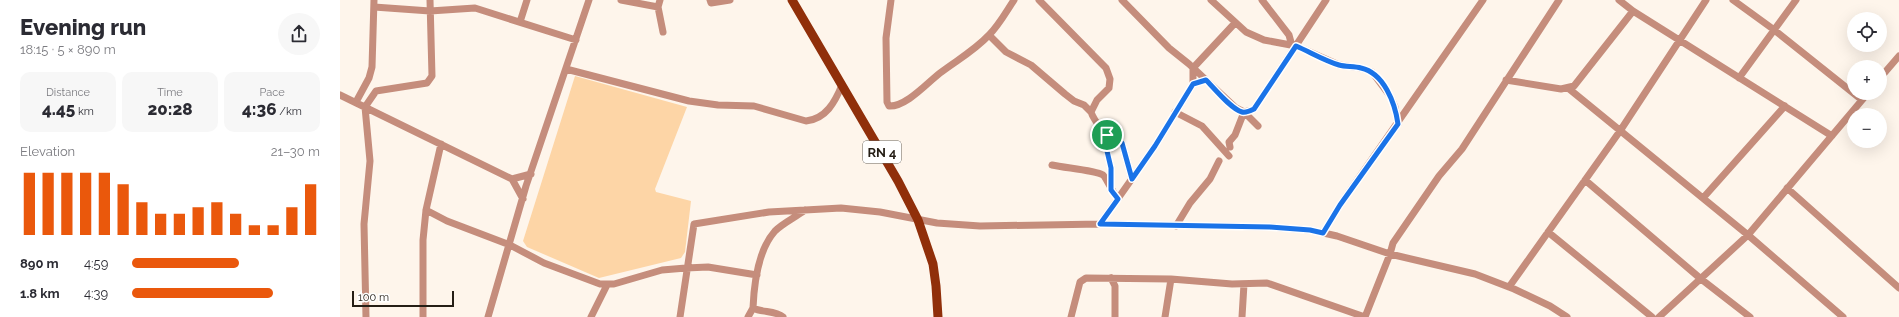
<!DOCTYPE html>
<html lang="en">
<head>
<meta charset="utf-8">
<style>
  :root { --surface:#fff; --page:#f7f7f7; --text:#2b2b33; --muted:#7c7c81; --accent:#ea580c }
  body { margin:0; font-family:Raleway,sans-serif; background:var(--page); color:var(--text); height:100vh; display:flex; flex-direction:column; font-size:15px; white-space:nowrap }
  * { box-sizing:border-box; margin:0 }
  p { font-size:13px; color:var(--muted) }
  .icon { flex:none; width:22px; height:22px; fill:none; stroke:currentColor; stroke-width:2; stroke-linecap:round; stroke-linejoin:round }
  .map { position:relative; flex:1; overflow:hidden }
  .details { display:flex; flex-direction:column; background:var(--surface); width:340px }
  .details>* { flex:none }
  .buttons { position:absolute; left:1507px; top:12px; display:grid; gap:8px }
  .buttons a { display:grid; place-items:center; width:40px; height:40px; border-radius:50%; background:var(--surface); box-shadow:0 4px 16px #0002; font-size:20px }
  .scale { position:absolute; left:12px; bottom:10px; width:102px; box-sizing:border-box; padding-left:4px; border:2px solid #251e15; border-top:0; font-size:11px; line-height:14px; white-space:nowrap; color:#251e15; -webkit-text-stroke:3px #fff; paint-order:stroke }
  .pin { position:absolute; display:grid; place-items:center; width:34px; height:34px; color:#fff; margin:-17px; border:2px solid #fff; border-radius:50%; box-shadow:0 1px 4px #0007 }
  .round { display:grid; place-items:center; flex:none; width:42px; height:42px; border-radius:21px; background:var(--page) }
  .summary { display:flex; align-items:center; justify-content:space-between; height:68px; padding:0 20px }
  h1 { font-size:22px; font-weight:800; line-height:30px }
  .metrics { display:grid; grid-template-columns:repeat(3,1fr); gap:6px; height:68px; padding:4px 20px }
  .metrics div { display:grid; align-content:center; border-radius:10px; background:var(--page); text-align:center }
  .metrics b { font-size:17px; font-weight:800 }
  .metrics small { font-size:11px; font-weight:400 }
  .metrics p { font-size:11px }
  .chart { height:112px; padding:8px 20px }
  .chart p { display:flex; justify-content:space-between }
  .chart svg { width:100%; height:72px; margin-top:4px; stroke:var(--accent); stroke-width:6 }
  ul { padding:0 20px; list-style:none; font-size:13px }
  li { display:grid; grid-template-columns:64px 48px 1fr; align-items:center; height:30px }
  li i { height:10px; border-radius:5px; background:var(--accent) }
  main { display:flex; flex:1; min-height:0 }
  .map>svg:first-child { display:block }
</style>
</head>
<body>
<main>
<section class="details">
<div class="summary"><div><h1>Evening run</h1><p>18:15 · 5 × 890 m</p></div><a class="round"><svg class="icon" aria-label="share" viewBox="0 0 24 24"><path d="M12 15V3M7 8l5-5 5 5M5 13v7h14v-7"/></svg></a></div>
<div class="metrics">
<div><p>Distance</p><b>4.45<small> km</small></b></div>
<div><p>Time</p><b>20:28</b></div>
<div><p>Pace</p><b>4:36<small> /km</small></b></div>
</div>
<div class="chart"><p><span>Elevation</span>21–30 m</p>
<svg viewBox="0 0 160 44" preserveAspectRatio="none"><path d="M5 44V6M15 44V6M25 44V6M35 44V6M45 44V6M55 44V13M65 44V24M75 44V31M85 44V31M95 44V27M105 44V24M115 44V31M125 44V38M135 44V38M145 44V27M155 44V13"/></svg>
</div>
<ul>
<li><b>890 m</b>4:59<i style="width:57%"></i></li>
<li><b>1.8 km</b>4:39<i style="width:75%"></i></li>
</ul>
</section>
<div class="map">
<svg width="1559" height="317" viewBox="0 0 1559 317">
  <rect width="100%" height="100%" fill="#fef5eb"/>
  <path fill="#fdd5a6" d="M235,76L347,107L315,189L316,192L351,201L345,252L341,258L259,278L187,247L183,241Z"/>
  <g fill="none" stroke-linecap="round" stroke-linejoin="round">
    <path stroke="#c58d7c" stroke-width="7" d="M281,0L318,7
      M320,0L318,7L323,32
      M370,0L371,3L390,0
      M551,0L546,38L547,102L549,106C566,107 587,83 600,73C617,60 634,51 649,35C659,25 666,12 674,0
      M699,0L766,68L770,79L769,88L757,100L751,112C755,124 766,133 772,145L767,151L771,168V190
      M782,0L829,48L849,64L896,108L904,112L914,109L986,0
      M871,0L906,32L924,40L956,46L999,65L1021,68L1032,72L1050,96L1055,107L1058,124
      M922,0L949,35L952,46
      M1279,0L1293,11L1492,136
      M1393,0L1433,29L1522,100
      M34,7L90,11L135,8L236,40
      M180,22L187,0
      M649,35L666,52L691,65L725,94L734,101L744,105L751,112
      M226,69L349,101L378,105L414,106L466,121C486,119 495,102 502,85
      M1399,78L1456,0
      M1540,78L1559,56
      M1166,80L1221,89L1234,86L1293,11
      M1228,88L1408,235L1503,317
      M0,95L172,179L191,174
      M16,102L29,78L32,67L34,0
      M835,112L862,126L889,156
      M767,135H773L782,143L792,179
      M890,147L889,142L895,135L904,112L918,126
      M712,165C725,168 754,170 763,175C765,176 775,196 778,199
      M172,179L183,199
      M1245,180L1361,279L1410,317
      M1447,188L1559,288
      M1363,198L1445,106
      M86,210L107,221L170,245L204,263L260,284H274L322,270L346,268L368,267L417,275
      M760,224L815,146L847,94L853,84V68L895,23
      M836,226L850,203L870,179L879,161
      M1208,232L1312,317
      M983,233L1000,205L1143,0
      M771,278L775,286V317
      M1169,287L1280,131L1366,0
      M26,317L24,224L30,161L25,107L36,91L87,83L92,76L90,0
      M83,317V240L86,210L101,144
      M148,317L186,186L249,0
      M251,317L267,285
      M340,317L354,224L429,212L501,208L540,212L597,223L640,226L760,224L930,227L970,230L997,236L1050,254L1135,274L1174,289L1210,306L1227,317
      M408,317L413,308
      M443,317C435,310 423,313 413,308C414,284 418,250 435,231C443,223 456,217 465,210
      M731,317L740,282L746,278L831,279
      M825,317L831,279L892,284L927,283L1025,317
      M902,317L904,284
      M1025,317L1050,254L1053,243L1099,176L1122,149L1219,0
      M1319,317L1408,235L1528,93"/>
    <path stroke="#902f0a" stroke-width="9" d="M452,0L558,181L578,220L593,264L596,286L598,317"/>
  </g>
  <g fill="none" stroke-linecap="round" stroke-linejoin="round">
    <g stroke="#fff" stroke-width="8">
      <path id="route" d="M956,46C970,52 985,61 999,65C1006,67 1014,66 1021,68C1044,73 1055,103 1058,124L1000,205L983,233L970,230L930,227L760,224L778,199L771,190V168L767,151L772,145L767,135H773L782,143L792,179L815,146L853,84L866,80C874,88 891,109 902,112C906,113 910,111 914,109Z"/>
    </g>
    <use href="#route" stroke="#1a73e8" stroke-width="5"/>
  </g>
  <g text-anchor="middle" stroke-width="3.5" stroke-linejoin="round" paint-order="stroke">
    <rect fill="#fff" stroke="#66625b" stroke-width="1" x="523" y="141" width="38" height="22" rx="3"/>
    <g font-size="13" font-weight="bold" fill="#251e15">
      <text x="542" y="157">RN 4</text>
    </g>
  </g>
</svg>
<div class="buttons">
<a><svg class="icon" aria-label="locate" viewBox="0 0 24 24"><circle cx="12" cy="12" r="6"/><path d="M12 2v4M12 18v4M2 12h4M18 12h4"/></svg></a>
<a>+</a>
<a>−</a>
</div>
<div class="scale">100 m</div>
<div class="pin" style="left:767px;top:135px;background:#1e9e55"><svg class="icon" aria-label="arrive" viewBox="0 0 24 24"><path d="M6 21V4h12l-3 4 3 4H6"/></svg></div>
</div>
</main>
</body>
</html>
